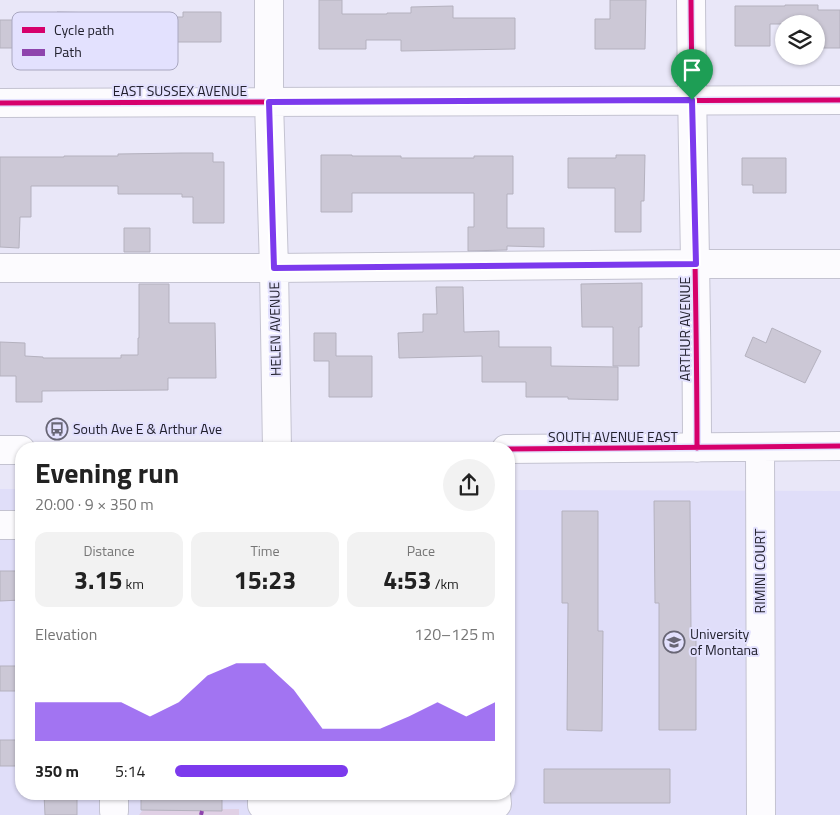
<!DOCTYPE html>
<html lang="en">
<head>
<meta charset="utf-8">
<style>
  :root { --surface:#fff; --page:#f2f2f2; --text:#222; --muted:#767676; --accent:#7c3aed }
  body { margin:0; font-family:"Titillium Web",sans-serif; background:var(--page); color:var(--text); height:100vh; display:flex; flex-direction:column; font-size:19px; white-space:nowrap }
  * { box-sizing:border-box; margin:0 }
  p { font-size:16px; color:var(--muted) }
  .icon { flex:none; width:28px; height:28px; fill:none; stroke:currentColor; stroke-width:2; stroke-linecap:round; stroke-linejoin:round }
  .map { position:relative; flex:1; overflow:hidden }
  .drawer { position:absolute; left:15px; top:442px; width:500px; height:358px; display:flex; flex-direction:column; background:var(--surface); border-radius:20px; box-shadow:0 1px 4px #0004 }
  .drawer>* { flex:none }
  .tools { position:absolute; left:775px; top:15px; display:grid; gap:10px }
  .tools a { display:grid; place-items:center; width:50px; height:50px; border-radius:50%; background:var(--surface); box-shadow:0 1px 4px #0004; font-size:25px }
  .pin { position:absolute; display:grid; place-items:center; width:42px; height:42px; color:#fff; margin:-51px -21px; border-radius:50% 50% 50% 0; rotate:-45deg; box-shadow:0 0 5px #0007 }
  .pin .icon { rotate:45deg }
  .round { display:grid; place-items:center; flex:none; width:52px; height:52px; border-radius:26px; background:var(--page) }
  .summary { display:flex; align-items:center; justify-content:space-between; height:85px; padding:0 20px }
  h1 { font-size:28px; font-weight:700; line-height:38px }
  .figures { display:grid; grid-template-columns:repeat(3,1fr); gap:8px; height:85px; padding:5px 20px }
  .figures div { display:grid; align-content:center; border-radius:12px; background:var(--page); text-align:center }
  .figures b { font-size:25px; font-weight:700 }
  .figures small { font-size:14px; font-weight:400 }
  .figures p { font-size:14px }
  .chart { height:140px; padding:10px 20px }
  .chart p { display:flex; justify-content:space-between }
  .chart svg { width:100%; height:90px; margin-top:5px; fill:var(--accent); opacity:.7 }
  ul { padding:0 20px; list-style:none; font-size:16px }
  li { display:grid; grid-template-columns:80px 60px 1fr; align-items:center; height:38px }
  li i { height:12px; border-radius:6px; background:var(--accent) }
  .map>svg:first-child { display:block }
</style>
</head>
<body>
<div class="map">
<svg width="840" height="815" viewBox="0 0 840 815">
  <rect width="100%" height="100%" fill="#e9e7f8"/>
  <path fill="#e0def9" d="M0,489H21V794H509V490L840,491V815H0Z"/>
  <path fill="#e0d0e5" d="M239,809V815H139L143,810Z"/>
  <path fill="#ccc8d6" stroke="#b4b1be" d="M319,0H342V14H387V13H411V7L453,6V18H515V49L401,51V40H366V49H319Z
    M610,0H646L645,49H595V19H610Z
    M785,5H818V10H840V48H816V24H770V46H735V6H785Z
    M57,12L100,13V17H183V12H221V42H158V48H118V46H40V48H0V20H57Z
    M182,153H213V162H224V223H193V197H182V194H118V186H31V217H20L19,248L0,247V157H64V156H118V154Z
    M321,155H352V156H401V158H474V156H513V194H507V228H544V247L507,246V250L468,251V227H474V193H352V212H321Z
    M616,155H645L644,201H641V232H615V188H568V158H616Z
    M742,158H786V193H753V185H742Z
    M124,228H150V252H124Z
    M642,283V327H639V366H613V327H582L581,284Z
    M139,284H169V323H215L216,378H168V390L42,391V402H16V376H0V342L25,343V356L43,357V358H121V355H138V338H139Z
    M436,287H463L464,332L499,331V347H551V366L618,367V400L568,399V397H526V382H482V356L399,358L398,333L423,332V314H437Z
    M772,328L821,351L805,383L745,356L753,337L766,343Z
    M314,333H336V356H372V397H329V361H314Z
    M654,501H690L691,631H696V730H659V603H655Z
    M562,511H598V631H603L602,731L567,730L568,603H562Z
    M0,571H21V600L0,601Z
    M0,666H21V691H0Z
    M0,740H21V766H0Z
    M544,769H670V803H544Z
    M44,794H77V815H45Z
    M141,794H222V811L141,810Z"/>
  <g fill="none" stroke-linecap="round" stroke-linejoin="round">
    <g stroke="#c4c3d1" stroke-width="30">
      <path id="minor" d="M269,0V102L274,268L277,449
        M691,0C692,149 697,299 697,448
        M0,103L840,100
        M0,268H274L696,264H840
        M760,447L761,815
        M506,449L840,446
        M0,450H21
        M0,525H21
        M114,794V811
        M262,794V805L376,811L497,804L496,794"/>
    </g>
    <use href="#minor" stroke="#fcfbfe" stroke-width="28"/>
    <path stroke="#8e44ad" stroke-width="4" stroke-dasharray="8 4" stroke-linecap="butt" d="M201,815L202,811"/>
    <g stroke="#e3e1fe" stroke-width="8">
      <path id="cycleway" d="M691,0C692,149 697,299 697,448
        M0,103L840,100
        M506,449L840,446"/>
    </g>
    <use href="#cycleway" stroke="#d6006c" stroke-width="5"/>
  </g>
  <g fill="none" stroke-linecap="round" stroke-linejoin="round">
    <g stroke="#fff" stroke-width="10">
      <path id="route" d="M692,100L696,264L274,268L269,102Z"/>
    </g>
    <use href="#route" stroke="#7c3aed" stroke-width="6"/>
  </g>
  <defs>
    <g id="bus-ring" transform="scale(1.125)"><circle r="9.5" fill="#e3e1fe" stroke="#686675" stroke-width="1.5"/><path d="M-5-6H5V4H4V6H2V4H-2V6H-4V4H-5ZM-3.5-4V0h7V-4ZM-3.5 1.2v1.5H-2V1.2ZM2 1.2v1.5H3.5V1.2Z" fill="#686675"/></g>
    <g id="university-ring" transform="scale(1.125)"><circle r="9.5" fill="#e3e1fe" stroke="#686675" stroke-width="1.5"/><path d="M0-5L7-2L0 1L-7-2ZM-4 1L0 2.5L4 1V4Q0 6-4 4Z" fill="#686675"/></g>
  </defs>
  <g fill-rule="evenodd">
    <use href="#bus-ring" x="57" y="429"/>
    <use href="#university-ring" x="674" y="642"/>
  </g>
  <g text-anchor="middle" stroke-width="4" stroke-linejoin="round" paint-order="stroke">
    <g font-size="14" fill="#22212e" stroke="#e3e1fe">
      <text x="180" y="96">EAST SUSSEX AVENUE</text>
      <text transform="translate(275 329) rotate(-91)" y="5">HELEN AVENUE</text>
      <text transform="translate(685 329) rotate(-90)" y="5">ARTHUR AVENUE</text>
      <text x="613" y="442">SOUTH AVENUE EAST</text>
      <text transform="translate(760 571) rotate(-90)" y="5">RIMINI COURT</text>
    </g>
    <g font-size="14" fill="#22212e" stroke="#e3e1fe" text-anchor="start">
      <text x="73" y="434">South Ave E &amp; Arthur Ave</text>
      <text x="690" y="639">University<tspan x="690" dy="16">of Montana</tspan></text>
    </g>
  </g>
  <rect x="12" y="12" width="166" height="58" rx="8" fill="#e3e1fe" stroke="#a9a7c0" stroke-width="1"/>
  <rect x="22" y="27" width="23" height="6" fill="#d6006c"/>
  <rect x="22" y="49" width="23" height="7" fill="#8e44ad"/>
  <g font-size="14" fill="#22212e">
    <text x="54" y="35">Cycle path</text>
    <text x="54" y="57">Path</text>
  </g>
</svg>
<div class="tools">
<a><svg class="icon" aria-label="layers" viewBox="0 0 24 24"><path d="M12 4l9 5-9 5-9-5zM3 14l9 5 9-5"/></svg></a>
</div>
<div class="pin" style="left:692px;top:100px;background:#1e9e55"><svg class="icon" aria-label="arrive" viewBox="0 0 24 24"><path d="M6 21V4h12l-3 4 3 4H6"/></svg></div>
<section class="drawer">
<div class="summary"><div><h1>Evening run</h1><p>20:00 · 9 × 350 m</p></div><a class="round"><svg class="icon" aria-label="share" viewBox="0 0 24 24"><path d="M12 15V3M7 8l5-5 5 5M5 13v7h14v-7"/></svg></a></div>
<div class="figures">
<div><p>Distance</p><b>3.15<small> km</small></b></div>
<div><p>Time</p><b>15:23</b></div>
<div><p>Pace</p><b>4:53<small> /km</small></b></div>
</div>
<div class="chart"><p><span>Elevation</span>120–125 m</p>
<svg viewBox="0 0 160 44" preserveAspectRatio="none"><path d="M0 44V25L10 25L20 25L30 25L40 32L50 25L60 12L70 6L80 6L90 19L100 38L110 38L120 38L130 32L140 25L150 32L160 25V44z"/></svg>
</div>
<ul>
<li><b>350 m</b>5:14<i style="width:54%"></i></li>
</ul>
</section>
</div>
</body>
</html>
